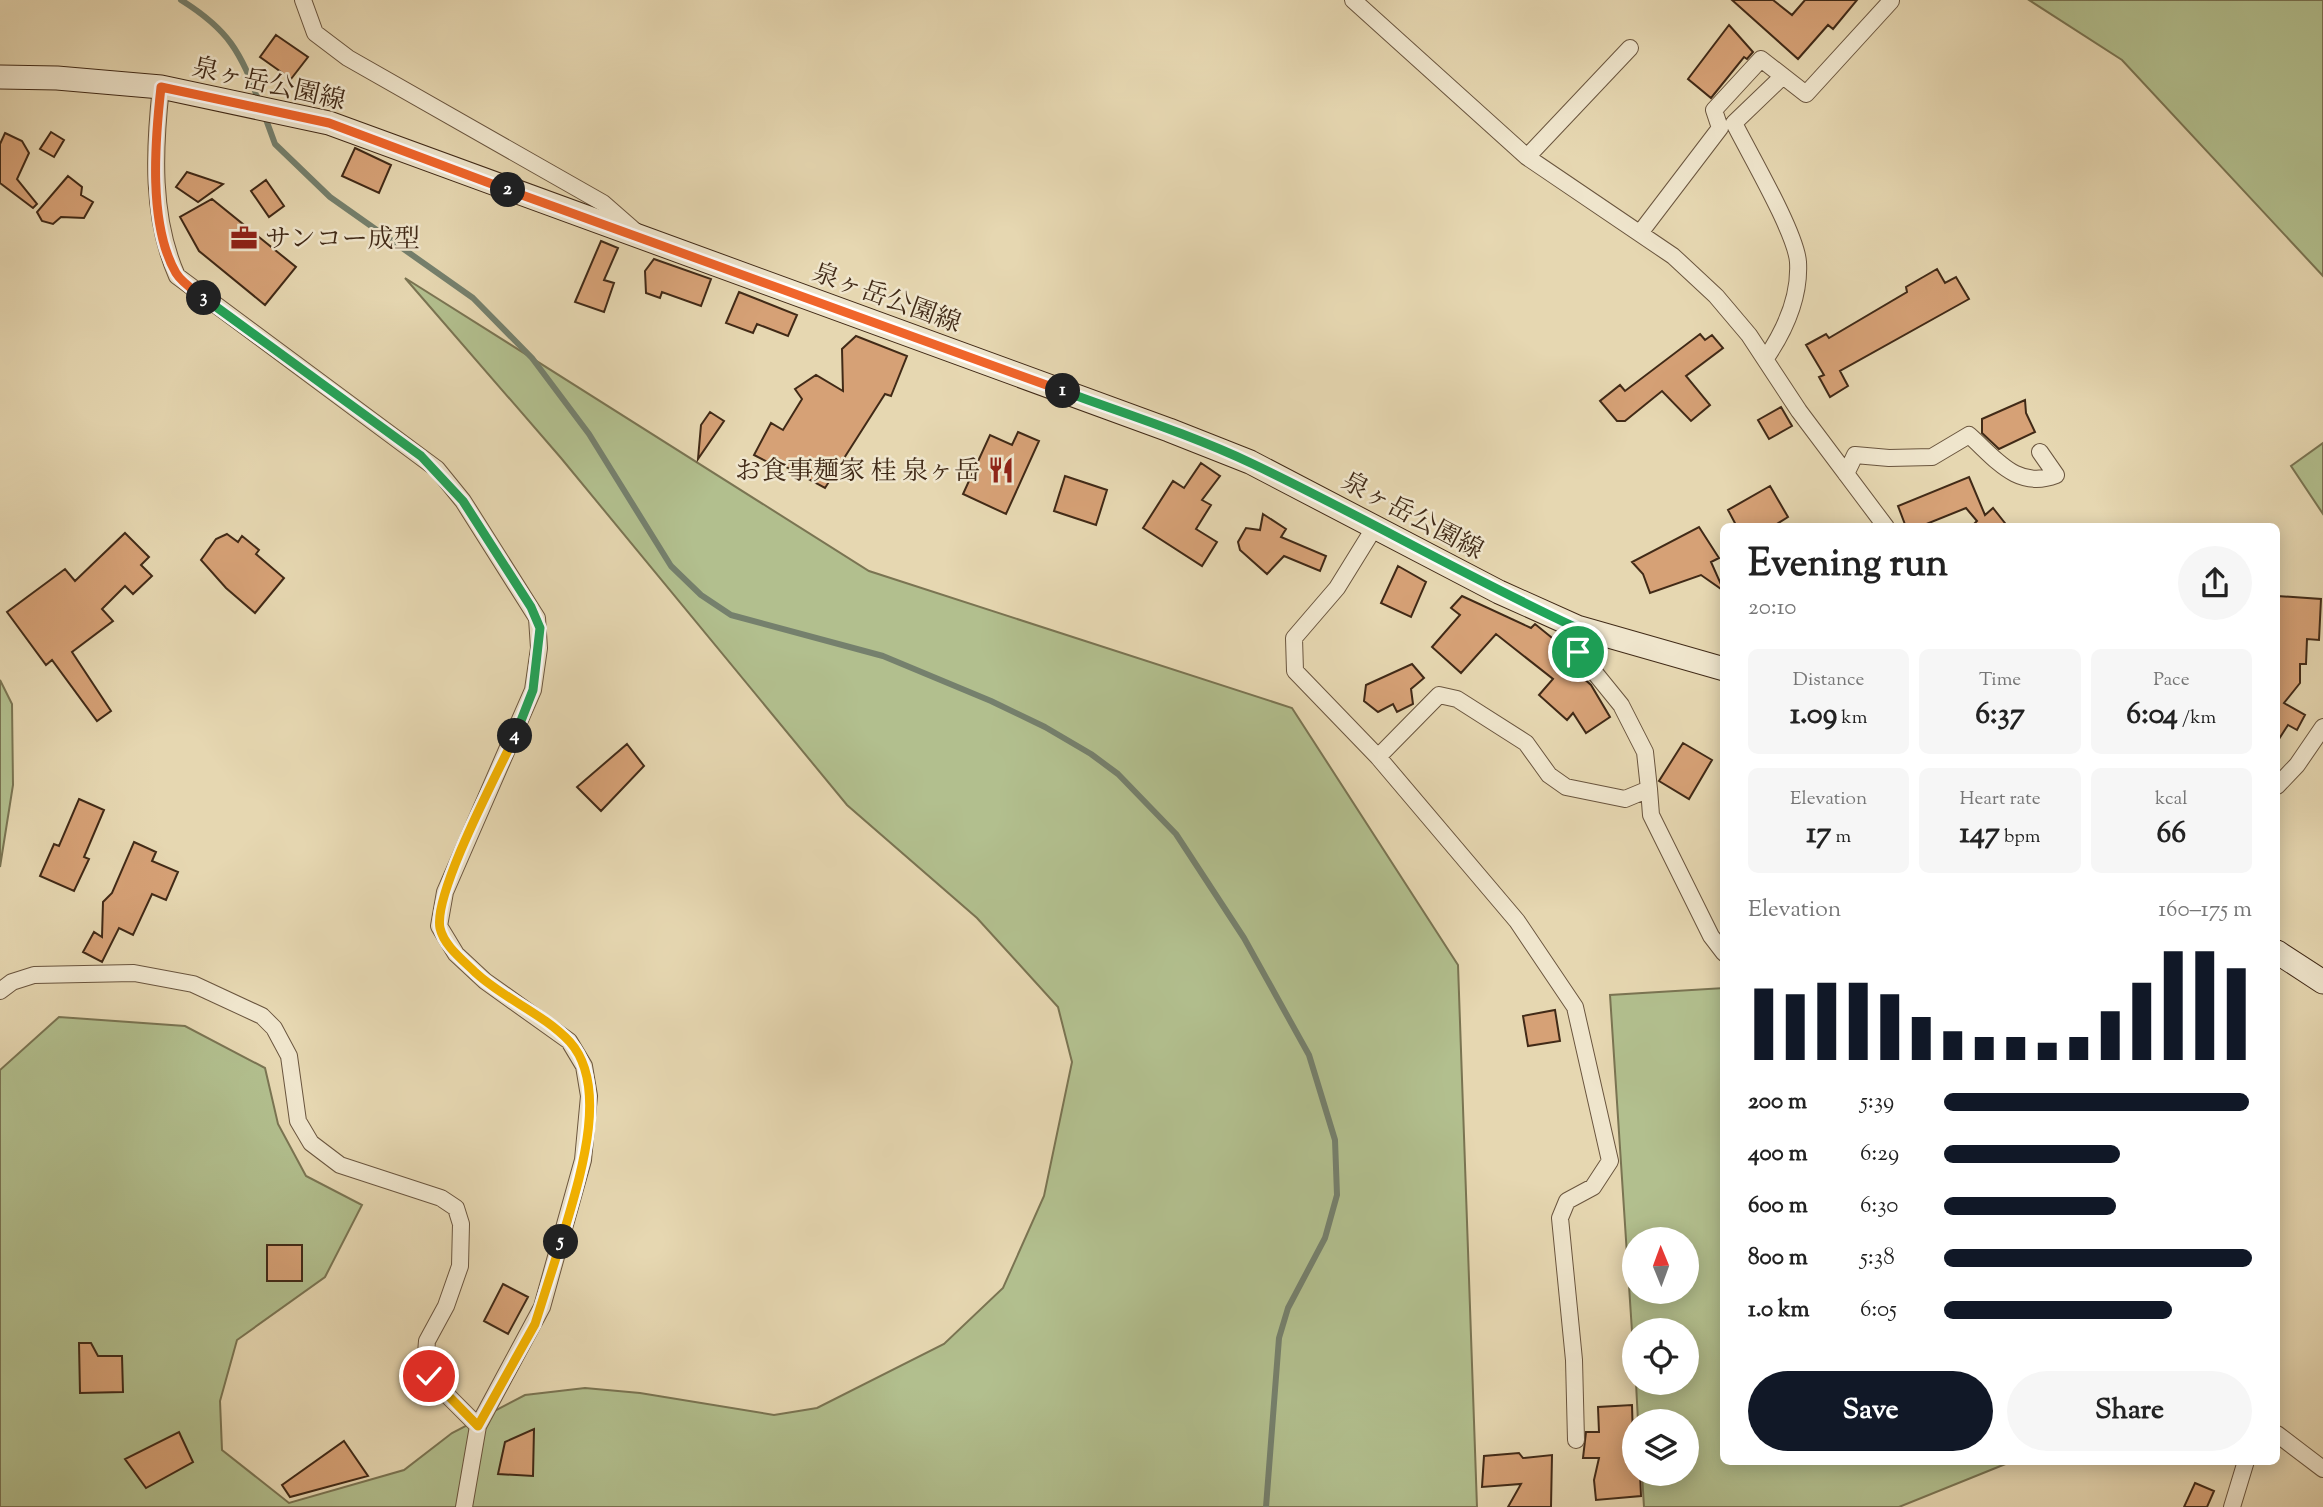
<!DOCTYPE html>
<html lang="en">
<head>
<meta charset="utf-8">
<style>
  :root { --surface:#fff; --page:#f6f6f6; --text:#222; --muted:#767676; --accent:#111827 }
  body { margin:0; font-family:"Sorts Mill Goudy","Noto Serif JP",serif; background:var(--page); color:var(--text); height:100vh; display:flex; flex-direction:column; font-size:26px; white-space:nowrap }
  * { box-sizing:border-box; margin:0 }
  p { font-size:23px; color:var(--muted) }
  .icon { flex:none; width:38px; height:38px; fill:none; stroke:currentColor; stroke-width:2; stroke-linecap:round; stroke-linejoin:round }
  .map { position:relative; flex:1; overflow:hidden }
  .sheet { position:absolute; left:1720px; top:523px; width:560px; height:942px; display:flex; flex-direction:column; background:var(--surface); border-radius:10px; box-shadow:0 4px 18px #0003 }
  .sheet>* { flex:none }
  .needle { width:46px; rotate:359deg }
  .fabs { position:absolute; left:1622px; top:1227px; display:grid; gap:14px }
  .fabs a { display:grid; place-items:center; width:77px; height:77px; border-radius:50%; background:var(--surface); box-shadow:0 4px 18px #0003; font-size:35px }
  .pin { position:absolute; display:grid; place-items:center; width:60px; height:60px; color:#fff; margin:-30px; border:4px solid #fff; border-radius:50%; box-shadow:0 2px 7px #0007 }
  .km { position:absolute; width:35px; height:35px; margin:-18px; border-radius:50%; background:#222; color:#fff; font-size:19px; line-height:35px; text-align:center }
  .round { display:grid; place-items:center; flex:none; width:74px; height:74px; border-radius:37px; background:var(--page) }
  .overview { display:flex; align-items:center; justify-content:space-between; height:119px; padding:0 28px }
  h1 { font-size:38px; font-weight:700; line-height:52px }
  .figures { display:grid; grid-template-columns:repeat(3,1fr); gap:10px; height:119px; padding:7px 28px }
  .figures div { display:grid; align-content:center; border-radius:10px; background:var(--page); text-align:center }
  .figures b { font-size:30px; font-weight:700 }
  .figures small { font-size:19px; font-weight:400 }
  .figures p { font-size:19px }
  .chart { height:196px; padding:14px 28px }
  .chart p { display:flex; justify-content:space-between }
  .chart svg { width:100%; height:126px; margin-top:7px; stroke:var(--accent); stroke-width:6 }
  .action { display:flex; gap:14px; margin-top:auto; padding:14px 28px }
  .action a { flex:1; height:80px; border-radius:42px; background:var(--accent); color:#fff; font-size:28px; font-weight:700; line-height:80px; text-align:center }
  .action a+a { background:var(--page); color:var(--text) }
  ul { padding:0 28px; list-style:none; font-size:23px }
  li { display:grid; grid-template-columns:112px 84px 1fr; align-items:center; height:52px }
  li i { height:18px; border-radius:9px; background:var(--accent) }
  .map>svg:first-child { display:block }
</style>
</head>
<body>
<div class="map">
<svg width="2323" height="1507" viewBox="0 0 2323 1507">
  <rect width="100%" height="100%" fill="#e6d7b1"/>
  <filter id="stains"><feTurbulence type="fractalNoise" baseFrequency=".00286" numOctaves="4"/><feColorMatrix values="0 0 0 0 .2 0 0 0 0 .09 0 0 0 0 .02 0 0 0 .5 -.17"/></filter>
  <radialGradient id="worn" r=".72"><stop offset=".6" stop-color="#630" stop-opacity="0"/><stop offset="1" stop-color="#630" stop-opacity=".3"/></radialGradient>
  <path fill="#b2bf8e" stroke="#7a7452" stroke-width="2" fill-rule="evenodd" d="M2029,0H2323V276L2122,60Z
    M405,278L869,571L1292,708L1458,965L1477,1507H0V1070L59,1017L185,1026L265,1068L278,1124L306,1176L362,1205L325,1277L237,1340L220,1401L222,1450L289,1503L404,1470L452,1433L525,1395L585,1388L640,1393L774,1415L817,1408L944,1344L1003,1288L1044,1196L1072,1062L1058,1007L977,918L847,805L561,458Z
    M2323,443V514L2291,466Z
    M0,680L12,704L13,785L0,867Z
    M1724,988V1461H2013L1899,1507H1644L1642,1474H1687V1421H1638L1636,1383L1687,1382V1330H1634V1362L1610,995ZM1634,1239H1687V1292H1634Z"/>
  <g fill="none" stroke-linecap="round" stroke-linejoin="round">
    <path stroke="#75806d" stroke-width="6" d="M181,0C229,30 240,51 260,104
      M264,114L275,144L330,197L473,298L532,358L589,434L671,566L701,595L731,615L883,656L991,701L1045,727L1091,754L1118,774L1176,834L1244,938L1309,1055L1335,1140L1337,1195L1325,1238L1288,1308L1279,1338L1266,1507"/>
  </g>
  <path fill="#d6a176" stroke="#412a17" stroke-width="2" d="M1732,0H1773L1792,15L1805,0H1857L1833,29L1828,25L1798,59Z
    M1729,25L1753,52L1747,59L1744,57L1711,98L1688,79Z
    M276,35L308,57L291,79L260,57Z
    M51,132L64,140L54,157L40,149Z
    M5,133L22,141L29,153L17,179L37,204L33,208L0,183V144Z
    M355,148L391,165L379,193L342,176Z
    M187,172L223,184L198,202L176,187Z
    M68,176L82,187L81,195L93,202L84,218L61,217L53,224L42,221L37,212Z
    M266,180L284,206L269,217L251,191Z
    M212,199L296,267L265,305L199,251L180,217Z
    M601,241L618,248L604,280L614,283L604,312L575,302Z
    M654,259L711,279L701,306L662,292L660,298L646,293L645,271Z
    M1937,269L1945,283L1956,277L1969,299L1840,371L1848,386L1830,397L1819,377L1824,375L1806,345L1826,334L1829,338L1907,292L1906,287Z
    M739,292L797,315L788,336L757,324L753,333L726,323Z
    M1700,334L1705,340L1712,335L1723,348L1686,376L1710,405L1691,421L1662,391L1625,421H1617L1600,401L1620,385L1625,391Z
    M856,336L907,356L891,396L885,394L825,488L779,463L777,467L754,455L771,423L783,430L802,399L795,389L816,375L843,391L842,349Z
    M2025,400L2026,413L2035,432L1999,449L1982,433V419Z
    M1781,407L1792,426L1769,439L1758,420Z
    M710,412L724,421L698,459L701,425Z
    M1018,432L1039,441L1006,514L963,494L990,435L1012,445Z
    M1201,463L1220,476L1202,500L1211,505L1196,529L1217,542L1202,566L1143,528L1173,481L1184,488Z
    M1065,476L1107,490L1096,525L1054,511Z
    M1969,477L1985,515L1993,508L2008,527H1971L1977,521L1966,508L1919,527H1906L1898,506Z
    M1770,486L1788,517L1772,527H1737L1728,510Z
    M1263,514L1286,529L1281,537L1326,556L1320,571L1284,556L1267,574L1240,550L1238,542L1246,528L1260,530Z
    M1699,527L1719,558L1711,562L1724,591L1701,575L1650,593L1643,574L1632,562Z
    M125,533L149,557L141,565L152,576L133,594L125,586L102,609L113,621L72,652L111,711L97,721L52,660L46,665L7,612L65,569L75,581Z
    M227,534L238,542L242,536L259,550L256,554L284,578L255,613L226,588L201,560L216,539Z
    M1398,566L1426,582L1411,617L1381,603Z
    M1462,596L1531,628L1535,624L1567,650L1562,659L1591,685L1610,717L1586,733L1573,713L1567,720L1539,695L1553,679L1496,634L1461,673L1432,647L1460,615L1451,608Z
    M2277,596L2321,599L2319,640L2307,639L2306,664H2300V683L2284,703L2305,715L2297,730L2288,725L2277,742Z
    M1412,664L1424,678L1411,689L1413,704L1397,712L1393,704L1378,712L1364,701L1366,685Z
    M1683,743L1712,760L1689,799L1659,781Z
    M627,744L644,766L601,811L577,787Z
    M79,799L104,810L84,857L89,859L74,891L40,876L54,844L59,846Z
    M134,842L156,852L152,861L178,872L166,900L152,894L133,935L119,928L102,962L83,952L94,932L102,937L103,902L112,893Z
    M1555,1010L1560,1041L1528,1046L1523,1016Z
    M267,1245H302V1281H267Z
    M503,1284L528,1297L508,1334L484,1321Z
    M79,1343H91L98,1356H122L123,1392L80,1393Z
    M1632,1405L1634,1474H1640L1641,1496L1596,1500L1594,1480L1599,1458H1583L1586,1432H1599L1598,1407Z
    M534,1429L533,1476L498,1474L505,1442Z
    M179,1432L193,1462L146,1488L125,1459Z
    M344,1441L368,1476L290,1497L282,1485Z
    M1519,1453L1523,1458L1552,1455L1551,1507H1508L1521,1484L1482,1487L1484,1456Z
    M2195,1483L2214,1491L2207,1507H2184Z"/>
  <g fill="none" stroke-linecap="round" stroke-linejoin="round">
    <g stroke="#6a553e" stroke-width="18">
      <path id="minor" d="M303,0L315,33L348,58L603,203L635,231
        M1353,0L1527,157L1673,256L1716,296L1749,335L1799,411L1886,527
        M161,87C154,150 151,217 177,276L437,469L463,501L537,618L539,648L533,690L445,892L439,926L456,954L485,981L569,1041L584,1066L589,1096L583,1160L542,1307L478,1426L464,1507
        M1527,157L1630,48
        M1640,233L1720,128L1714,110L1761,59L1806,94L1891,1
        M1766,358C1785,330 1800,296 1798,262C1796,233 1749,153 1734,123L1783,76
        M1846,474L1855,455L1889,458L1932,457L1969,435C1996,459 2017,490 2056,475L2040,452
        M1376,525L1337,588L1294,638L1295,671L1378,757L1517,921L1575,1007L1610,1161L1593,1187L1567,1201L1560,1218L1574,1360L1576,1440
        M1378,757L1439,695L1457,699L1526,743L1549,775L1566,787L1625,799L1649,789L1645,752L1621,705L1578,652L1577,627
        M2277,786L2297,765L2323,727
        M1649,789L1651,815L1711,936L1724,953
        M0,991L12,982L34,975L134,973L193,984L262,1016L274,1028L289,1056L298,1121L311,1143L340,1165L441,1198L456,1208L461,1224L460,1266L446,1306L427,1341L425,1366L438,1386L478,1426
        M2277,1434L2323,1469
        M2232,1507L2246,1461"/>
    </g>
    <g stroke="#412a17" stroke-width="25">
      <path id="secondary" d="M0,77L57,78L161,87L329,123L1169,430L1250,462L1499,592L1577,627L1724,669
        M2277,952L2323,982"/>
    </g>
    <use href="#minor" stroke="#efe5cc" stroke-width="16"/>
    <use href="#secondary" stroke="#efe5cc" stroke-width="23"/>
  </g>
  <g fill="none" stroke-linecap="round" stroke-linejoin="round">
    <g stroke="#fff" stroke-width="14">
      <path id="split-1" d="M1063,391C1126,414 1192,435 1253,464C1362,516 1467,577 1577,628L1578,652"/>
    </g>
    <g stroke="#fff" stroke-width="14">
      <path id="split-2" d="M508,190L1063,391"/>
    </g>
    <g stroke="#fff" stroke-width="14">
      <path id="split-3" d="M204,298C195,291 182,283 176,273C148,225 155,141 161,87L329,123L508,190"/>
    </g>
    <g stroke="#fff" stroke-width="14">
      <path id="split-4" d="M204,298L421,456L463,501L531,607L540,628L533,690L515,736"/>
    </g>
    <g stroke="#fff" stroke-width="14">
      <path id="split-5" d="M515,736C498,772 433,894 440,928C444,946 463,960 476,973C504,999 544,1014 570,1042C612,1089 576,1189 561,1242"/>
    </g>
    <g stroke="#fff" stroke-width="14">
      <path id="split-6" d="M429,1376L478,1426L535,1324L561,1242"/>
    </g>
    <use href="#split-1" stroke="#22a559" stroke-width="9"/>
    <use href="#split-2" stroke="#f0652b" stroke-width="9"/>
    <use href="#split-3" stroke="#f0652b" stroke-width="9"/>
    <use href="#split-4" stroke="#22a559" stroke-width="9"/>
    <use href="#split-5" stroke="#f5b400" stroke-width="9"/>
    <use href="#split-6" stroke="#f5b400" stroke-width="9"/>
  </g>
  <defs>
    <g id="office-bare" transform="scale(2.1)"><path d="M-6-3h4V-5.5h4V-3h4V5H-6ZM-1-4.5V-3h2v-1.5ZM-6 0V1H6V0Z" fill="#8f2418" stroke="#efe5cc" stroke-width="2.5" paint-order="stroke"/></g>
    <g id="restaurant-bare" transform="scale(2.1)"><path d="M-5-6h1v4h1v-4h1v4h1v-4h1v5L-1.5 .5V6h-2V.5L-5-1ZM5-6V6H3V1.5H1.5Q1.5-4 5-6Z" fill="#8f2418" stroke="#efe5cc" stroke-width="2.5" paint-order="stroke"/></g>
  </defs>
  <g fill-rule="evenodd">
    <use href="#office-bare" x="244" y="238"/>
    <use href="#restaurant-bare" x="1001" y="470"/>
  </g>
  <g text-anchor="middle" stroke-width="5" stroke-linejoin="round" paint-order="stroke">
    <g font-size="26" fill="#412a17" stroke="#efe5cc">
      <text transform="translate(269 83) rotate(13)" y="9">泉ヶ岳公園線</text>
      <text transform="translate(887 297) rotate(20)" y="9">泉ヶ岳公園線</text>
      <text transform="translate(1413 515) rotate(28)" y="9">泉ヶ岳公園線</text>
    </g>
    <g font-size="26" fill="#412a17" stroke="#efe5cc" text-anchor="start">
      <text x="265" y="247">サンコー成型</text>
      <text x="980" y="479" text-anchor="end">お食事麺家 桂 泉ヶ岳</text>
    </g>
  </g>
  <rect width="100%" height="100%" filter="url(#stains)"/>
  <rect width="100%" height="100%" fill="url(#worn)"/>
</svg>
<div class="fabs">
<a><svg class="needle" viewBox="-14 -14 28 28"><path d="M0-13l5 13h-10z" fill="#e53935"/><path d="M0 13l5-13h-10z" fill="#767676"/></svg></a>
<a><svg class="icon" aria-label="locate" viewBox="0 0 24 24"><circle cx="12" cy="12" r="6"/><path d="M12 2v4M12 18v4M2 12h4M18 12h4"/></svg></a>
<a><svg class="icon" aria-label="layers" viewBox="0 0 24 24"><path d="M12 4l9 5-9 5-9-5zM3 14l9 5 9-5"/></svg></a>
</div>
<div class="pin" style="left:1578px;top:652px;background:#1e9e55"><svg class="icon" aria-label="arrive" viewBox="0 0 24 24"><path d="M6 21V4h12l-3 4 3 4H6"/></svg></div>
<div class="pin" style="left:429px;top:1376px;background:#d93025"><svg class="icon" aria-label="check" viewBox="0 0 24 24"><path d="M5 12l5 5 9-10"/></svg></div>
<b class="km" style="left:1063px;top:391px">1</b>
<b class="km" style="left:508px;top:190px">2</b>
<b class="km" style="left:204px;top:298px">3</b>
<b class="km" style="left:515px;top:736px">4</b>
<b class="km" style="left:561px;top:1242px">5</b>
<section class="sheet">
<div class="overview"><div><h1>Evening run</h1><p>20:10</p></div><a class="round"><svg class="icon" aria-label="share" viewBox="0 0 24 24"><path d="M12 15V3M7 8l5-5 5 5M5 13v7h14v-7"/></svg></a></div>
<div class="figures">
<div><p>Distance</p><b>1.09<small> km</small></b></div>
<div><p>Time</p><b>6:37</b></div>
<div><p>Pace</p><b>6:04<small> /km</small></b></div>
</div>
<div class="figures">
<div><p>Elevation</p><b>17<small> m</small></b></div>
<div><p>Heart rate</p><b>147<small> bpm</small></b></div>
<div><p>kcal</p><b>66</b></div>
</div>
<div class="chart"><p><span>Elevation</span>160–175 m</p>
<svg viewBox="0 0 160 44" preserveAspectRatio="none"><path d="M5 44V19M15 44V21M25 44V17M35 44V17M45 44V21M55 44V29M65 44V34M75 44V36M85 44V36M95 44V38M105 44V36M115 44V27M125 44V17M135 44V6M145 44V6M155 44V12"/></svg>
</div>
<ul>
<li><b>200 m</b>5:39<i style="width:99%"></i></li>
<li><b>400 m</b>6:29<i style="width:57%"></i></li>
<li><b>600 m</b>6:30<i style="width:56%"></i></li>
<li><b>800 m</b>5:38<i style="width:100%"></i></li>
<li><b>1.0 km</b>6:05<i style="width:74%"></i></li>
</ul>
<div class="action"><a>Save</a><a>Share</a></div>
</section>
</div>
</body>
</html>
